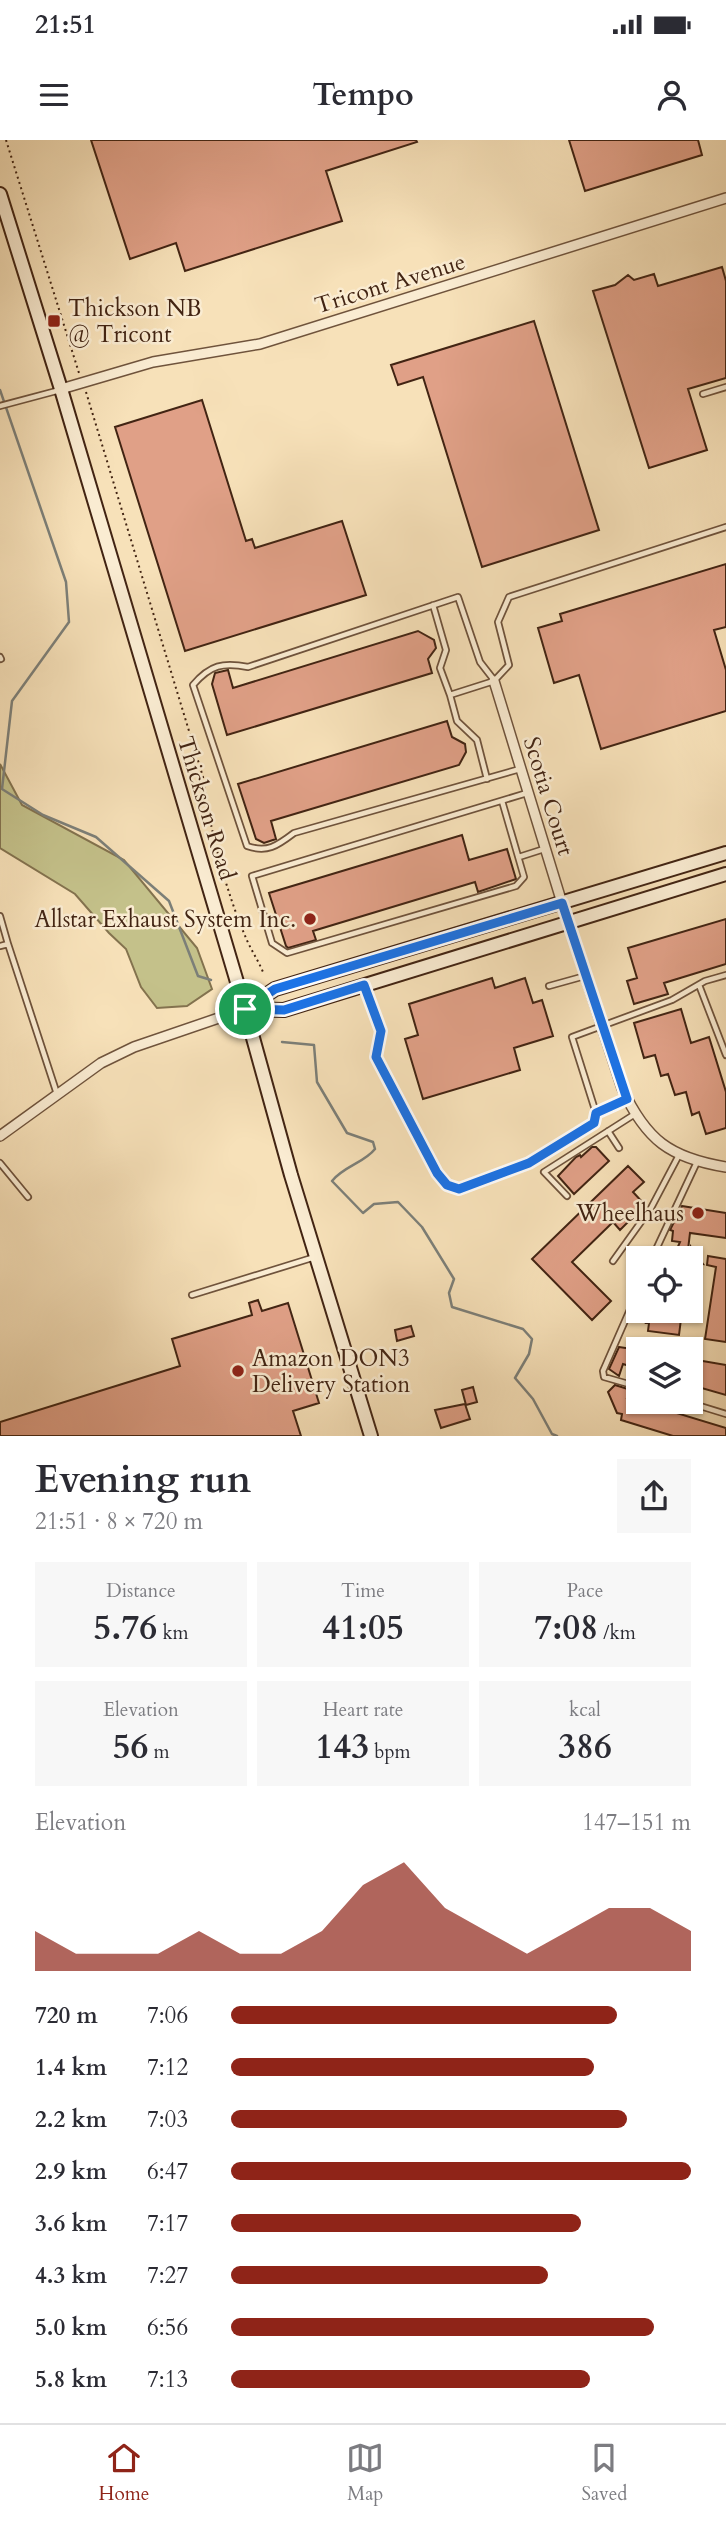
<!DOCTYPE html>
<html lang="en">
<head>
<meta charset="utf-8">
<style>
  :root { --surface:#fff; --page:#f7f7f7; --text:#2b2b33; --muted:#7c7c81; --line:#e1e1e2; --accent:#8f2418 }
  body { margin:0; font-family:Cardo,serif; background:var(--page); color:var(--text); height:100vh; display:flex; flex-direction:column; font-size:26px; white-space:nowrap }
  * { box-sizing:border-box; margin:0 }
  p { font-size:23px; color:var(--muted) }
  .icon { flex:none; width:38px; height:38px; fill:none; stroke:currentColor; stroke-width:2; stroke-linecap:round; stroke-linejoin:round }
  .map { position:relative; height:1296px; overflow:hidden }
  .panel { display:flex; flex-direction:column; background:var(--surface); flex:1 }
  .panel>* { flex:none }
  .controls { position:absolute; left:626px; top:1106px; display:grid; gap:14px }
  .controls a { display:grid; place-items:center; width:77px; height:77px; border-radius:0px; background:var(--surface); box-shadow:0 2px 5px #0004; font-size:35px }
  .pin { position:absolute; display:grid; place-items:center; width:60px; height:60px; color:#fff; margin:-30px; border:4px solid #fff; border-radius:50%; box-shadow:0 2px 7px #0007 }
  .round { display:grid; place-items:center; flex:none; width:74px; height:74px; border-radius:0px; background:var(--page) }
  .overview { display:flex; align-items:center; justify-content:space-between; height:119px; padding:0 35px }
  h1 { font-size:38px; font-weight:700; line-height:52px }
  .figures { display:grid; grid-template-columns:repeat(3,1fr); gap:10px; height:119px; padding:7px 35px }
  .figures div { display:grid; align-content:center; border-radius:0px; background:var(--page); text-align:center }
  .figures b { font-size:35px; font-weight:700 }
  .figures small { font-size:19px; font-weight:400 }
  .figures p { font-size:19px }
  .chart { height:196px; padding:14px 35px }
  .chart p { display:flex; justify-content:space-between }
  .chart svg { width:100%; height:126px; margin-top:7px; fill:var(--accent); opacity:.7 }
  ul { padding:0 35px; list-style:none; font-size:23px }
  li { display:grid; grid-template-columns:112px 84px 1fr; align-items:center; height:52px }
  li i { height:18px; border-radius:9px; background:var(--accent) }
  .status { display:flex; justify-content:space-between; align-items:center; height:49px; padding:0 35px; background:var(--surface); direction:ltr }
  .status svg { height:19px; fill:currentColor }
  header { display:flex; justify-content:space-between; align-items:center; height:91px; padding:0 35px; background:var(--surface); font-size:32px; font-weight:700 }
  .tab-bar { display:flex; justify-content:space-around; align-items:center; height:98px; border-top:2px solid var(--line); background:var(--surface); font-size:19px; color:var(--muted) }
  .tab-bar a { display:grid; justify-items:center; gap:4px }
  .tab-bar .selected { color:var(--accent) }
  .map>svg:first-child { display:block }
</style>
</head>
<body>
<div class="status"><b>21:51</b><svg viewBox="0 0 49 12"><path d="M0 12V9h3v3zM5 12V6h3v6zM10 12V3h3v9zM15 12V0h3v12zM26 1h20v11H26zM47 4h2v5h-2z"/></svg></div>
<header><svg class="icon" aria-label="menu" viewBox="0 0 24 24"><path d="M4 6h16M4 12h16M4 18h16"/></svg>Tempo<svg class="icon" aria-label="person" viewBox="0 0 24 24"><circle cx="12" cy="8" r="4"/><path d="M4 21q1-7 8-7t8 7"/></svg></header>
<div class="map">
<svg width="726" height="1296" viewBox="0 0 726 1296">
  <rect width="100%" height="100%" fill="#f7e1b9"/>
  <filter id="stains"><feTurbulence type="fractalNoise" baseFrequency=".00286" numOctaves="4"/><feColorMatrix values="0 0 0 0 .2 0 0 0 0 .09 0 0 0 0 .02 0 0 0 .5 -.17"/></filter>
  <radialGradient id="worn" r=".72"><stop offset=".6" stop-color="#630" stop-opacity="0"/><stop offset="1" stop-color="#630" stop-opacity=".3"/></radialGradient>
  <path fill="#c4c18a" stroke="#83724e" stroke-width="2" d="M0,624L22,665L124,720L197,808L212,849L187,866L157,868L141,847L126,809L109,793L75,754L0,708Z"/>
  <g fill="none" stroke-linecap="round" stroke-linejoin="round">
    <path stroke="#7c7f78" stroke-width="2.5" d="M0,250L66,442L69,482L12,561L2,649L43,675L96,697L169,761L198,836L211,840
      M282,902L314,905L317,942L347,993L373,1002L375,1009C364,1023 344,1026 332,1041L363,1073L374,1064L398,1062L422,1087L454,1139L449,1153L452,1167L523,1189L532,1199L529,1214L515,1238L533,1259L552,1294L557,1296"/>
  </g>
  <path fill="#e0a087" stroke="#422413" stroke-width="2" d="M91,0H416L417,2L326,31L342,81L185,131L176,103L130,119Z
    M569,0H698L702,15L585,51Z
    M722,127L726,141V238L688,249L707,310L649,328L593,151L615,145L628,135L634,140L654,134L658,146Z
    M534,181L599,390L482,427L423,237L398,245L391,225Z
    M202,260L246,401L252,399L255,408L342,381L366,455L185,511L115,287Z
    M726,424V487L714,490L726,530V571L601,609L579,535L554,543L538,488L562,481L560,474Z
    M418,491L434,500L436,508L428,519L432,533L227,595L212,544L215,533L228,530L233,548Z
    M447,581L452,597L465,604L466,612L459,625L271,681L276,699L264,703L256,699L238,644Z
    M462,695L469,720L507,709L516,739L478,752L475,742L313,791L316,800L288,808L286,806L269,753Z
    M726,779V824L664,843L668,854L634,864L627,841L637,838L628,808Z
    M492,838L495,848L525,838L533,863L542,860L553,896L514,908L520,930L423,959L405,899L418,895L409,864Z
    M681,869L691,903L709,897L726,952V988L706,994L699,972L692,975L686,952L675,955L668,934L661,936L655,915L644,918L634,883Z
    M592,1007H596L609,1021L574,1054L558,1036L576,1017L580,1015L581,1017Z
    M628,1026L644,1042L633,1052L645,1065L620,1090L613,1082L572,1122L611,1161L592,1180L532,1119Z
    M682,1066L726,1073V1098L690,1093L687,1118H673L680,1102L672,1101L673,1091L670,1090Z
    M691,1107L703,1124L691,1123Z
    M708,1116L726,1119V1202L705,1199L716,1127L707,1125Z
    M258,1160L262,1171L288,1163L319,1263L293,1271L301,1296H0V1282L180,1226L172,1199L252,1175L249,1163Z
    M651,1171H682L679,1195L648,1191L649,1183H646Z
    M411,1186L414,1196L397,1201L395,1190Z
    M619,1207L639,1210V1229L623,1224L619,1236L609,1229Z
    M691,1219L726,1225V1255L691,1245Z
    M615,1245L631,1250L627,1258L726,1288V1296H673L621,1280L622,1274L617,1273L608,1252Z
    M473,1247L477,1262L466,1265L462,1250Z
    M465,1264L470,1279L441,1288L435,1270Z"/>
  <g fill="none" stroke-linecap="round" stroke-linejoin="round">
    <g stroke="#6f533c" stroke-width="8">
      <path id="service" d="M703,254L726,247
        M0,266L60,250
        M433,465L446,510L440,528L450,555
        M0,517L1,519
        M494,540L480,522L458,457L248,527C223,522 210,525 193,545L247,706C267,713 277,706 294,693L520,629
        M487,639L477,600L457,581L450,555L494,541L509,525L498,482L509,457L726,387
        M502,661L524,737L516,746L287,813L272,803L252,736L527,653
        M519,717L544,709
        M0,776L8,804L0,806
        M8,804L57,954
        M699,845L726,915
        M364,846L381,891L376,917L437,1033L447,1045L459,1049L529,1023L594,983L596,973L572,897L672,860L705,841L726,835
        M549,846L585,836
        M596,973L627,959
        M608,991L619,1008
        M0,1023L28,1057
        M567,1056L544,1032L635,974
        M652,1118L697,1022
        M613,1121L651,1068L679,1015
        M639,1149L603,1231L604,1237L639,1247
        M192,1155L315,1117
        M687,1262L726,1274"/>
    </g>
    <g stroke="#6f533c" stroke-width="12">
      <path id="minor" d="M61,249L153,222L260,204L726,58
        M494,541L562,763L622,948C646,1000 670,1018 726,1027
        M0,996L101,923L134,907L245,869"/>
    </g>
    <g stroke="#422413" stroke-width="16">
      <path id="secondary" d="M0,54L61,249L245,869L291,1035L371,1296
        M245,869L275,849L726,713
        M245,869L284,870L726,734"/>
    </g>
    <path stroke="#422413" stroke-width="2" stroke-dasharray="2 3.5" stroke-linecap="butt" d="M6,0L79,233
      M86,252L203,637C209,687 226,752 246,798C251,810 258,820 263,832"/>
    <use href="#service" stroke="#faecd2" stroke-width="4.5"/>
    <use href="#minor" stroke="#faecd2" stroke-width="9"/>
    <use href="#secondary" stroke="#faecd2" stroke-width="12"/>
  </g>
  <g fill="none" stroke-linecap="round" stroke-linejoin="round">
    <g stroke="#fff" stroke-width="14">
      <path id="route" d="M562,763L627,959L596,973L594,983L529,1023L459,1049L447,1045L437,1033L376,917L381,891L364,845L284,870L245,869L275,849Z"/>
    </g>
    <use href="#route" stroke="#1a73e8" stroke-width="9"/>
  </g>
  <g fill="#8f2418" stroke="#faecd2" stroke-width="2.5">
    <rect x="47" y="174" width="14" height="14" rx="3.5"/>
    <circle cx="310" cy="779" r="7"/>
    <circle cx="698" cy="1073" r="7"/>
    <circle cx="238" cy="1231" r="7"/>
  </g>
  <g text-anchor="middle" stroke-width="5" stroke-linejoin="round" paint-order="stroke">
    <g font-size="23" fill="#422413" stroke="#faecd2">
      <text transform="translate(390 143) rotate(-17)" y="8">Tricont Avenue</text>
      <text transform="translate(549 656) rotate(73)" y="8">Scotia Court</text>
      <text transform="translate(207 668) rotate(73)" y="8">Thickson Road</text>
    </g>
    <g font-size="23" fill="#422413" stroke="#faecd2" text-anchor="start">
      <text x="68" y="176">Thickson NB<tspan x="68" dy="26">@ Tricont</tspan></text>
      <text x="296" y="787" text-anchor="end">Allstar Exhaust System Inc.</text>
      <text x="684" y="1081" text-anchor="end">Wheelhaus</text>
      <text x="252" y="1226">Amazon DON3<tspan x="252" dy="26">Delivery Station</tspan></text>
    </g>
  </g>
  <rect width="100%" height="100%" filter="url(#stains)"/>
  <rect width="100%" height="100%" fill="url(#worn)"/>
</svg>
<div class="controls">
<a><svg class="icon" aria-label="locate" viewBox="0 0 24 24"><circle cx="12" cy="12" r="6"/><path d="M12 2v4M12 18v4M2 12h4M18 12h4"/></svg></a>
<a><svg class="icon" aria-label="layers" viewBox="0 0 24 24"><path d="M12 4l9 5-9 5-9-5zM3 14l9 5 9-5"/></svg></a>
</div>
<div class="pin" style="left:245px;top:869px;background:#1e9e55"><svg class="icon" aria-label="arrive" viewBox="0 0 24 24"><path d="M6 21V4h12l-3 4 3 4H6"/></svg></div>
</div>
<section class="panel">
<div class="overview"><div><h1>Evening run</h1><p>21:51 · 8 × 720 m</p></div><a class="round"><svg class="icon" aria-label="share" viewBox="0 0 24 24"><path d="M12 15V3M7 8l5-5 5 5M5 13v7h14v-7"/></svg></a></div>
<div class="figures">
<div><p>Distance</p><b>5.76<small> km</small></b></div>
<div><p>Time</p><b>41:05</b></div>
<div><p>Pace</p><b>7:08<small> /km</small></b></div>
</div>
<div class="figures">
<div><p>Elevation</p><b>56<small> m</small></b></div>
<div><p>Heart rate</p><b>143<small> bpm</small></b></div>
<div><p>kcal</p><b>386</b></div>
</div>
<div class="chart"><p><span>Elevation</span>147–151 m</p>
<svg viewBox="0 0 160 44" preserveAspectRatio="none"><path d="M0 44V30L10 38L20 38L30 38L40 30L50 38L60 38L70 30L80 14L90 6L100 22L110 30L120 38L130 30L140 22L150 22L160 30V44z"/></svg>
</div>
<ul>
<li><b>720 m</b>7:06<i style="width:84%"></i></li>
<li><b>1.4 km</b>7:12<i style="width:79%"></i></li>
<li><b>2.2 km</b>7:03<i style="width:86%"></i></li>
<li><b>2.9 km</b>6:47<i style="width:100%"></i></li>
<li><b>3.6 km</b>7:17<i style="width:76%"></i></li>
<li><b>4.3 km</b>7:27<i style="width:69%"></i></li>
<li><b>5.0 km</b>6:56<i style="width:92%"></i></li>
<li><b>5.8 km</b>7:13<i style="width:78%"></i></li>
</ul>
</section>
<nav class="tab-bar">
<a class="selected"><svg class="icon" aria-label="home" viewBox="0 0 24 24"><path d="M3 11l9-7 9 7M6 9v11h12V9"/></svg>Home</a>
<a><svg class="icon" aria-label="map" viewBox="0 0 24 24"><path d="M3 6l6-2 6 2 6-2v14l-6 2-6-2-6 2zM9 4v14M15 6v14"/></svg>Map</a>
<a><svg class="icon" aria-label="saved" viewBox="0 0 24 24"><path d="M7 4h10v16l-5-4-5 4z"/></svg>Saved</a>
</nav>
</body>
</html>
